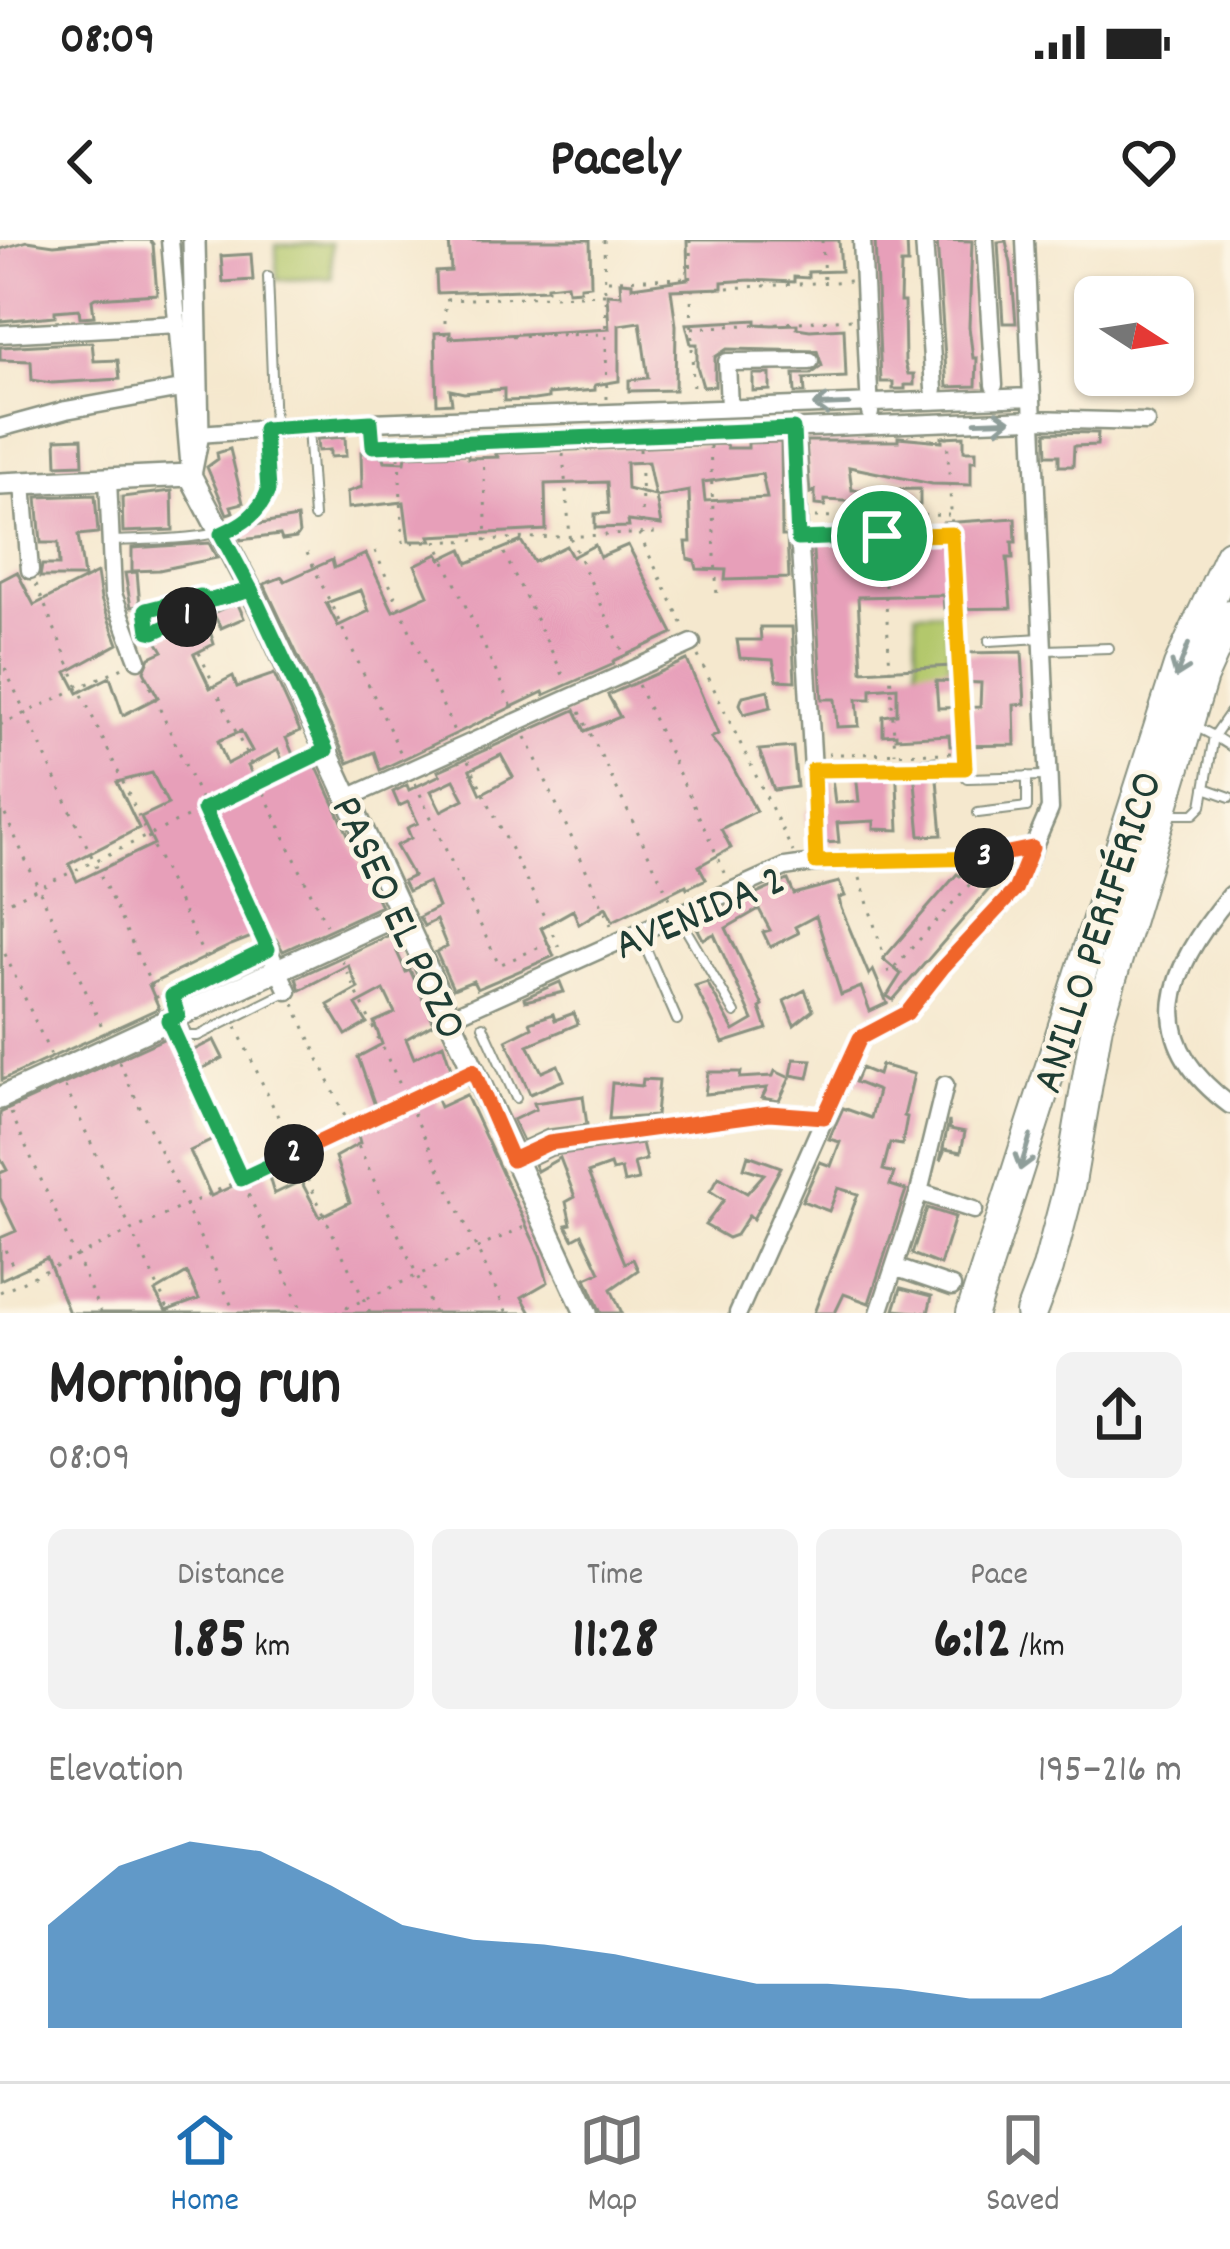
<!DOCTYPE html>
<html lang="en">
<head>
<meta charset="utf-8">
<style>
  :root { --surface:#fff; --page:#f2f2f2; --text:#222; --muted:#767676; --line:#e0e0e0; --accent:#1f6fb2 }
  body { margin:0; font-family:Dekko,sans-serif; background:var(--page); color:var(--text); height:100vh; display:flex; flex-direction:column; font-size:45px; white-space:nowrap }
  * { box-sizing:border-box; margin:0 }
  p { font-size:39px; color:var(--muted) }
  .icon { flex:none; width:66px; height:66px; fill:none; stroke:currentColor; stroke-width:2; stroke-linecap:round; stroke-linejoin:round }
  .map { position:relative; height:1073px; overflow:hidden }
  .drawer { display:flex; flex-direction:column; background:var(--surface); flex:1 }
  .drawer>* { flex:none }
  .needle { width:78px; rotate:102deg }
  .controls { position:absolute; left:1074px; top:36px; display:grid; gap:24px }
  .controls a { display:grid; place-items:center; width:120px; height:120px; border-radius:18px; background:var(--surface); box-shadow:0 3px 9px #0004; font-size:60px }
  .pin { position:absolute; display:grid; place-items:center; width:102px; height:102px; color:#fff; margin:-51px; border:6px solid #fff; border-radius:50%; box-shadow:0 3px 12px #0007 }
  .km { position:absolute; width:60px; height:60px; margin:-30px; border-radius:50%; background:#222; color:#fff; font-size:33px; line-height:60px; text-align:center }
  .round { display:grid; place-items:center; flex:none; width:126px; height:126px; border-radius:18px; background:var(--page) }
  .summary { display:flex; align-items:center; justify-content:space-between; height:204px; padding:0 48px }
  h1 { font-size:66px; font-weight:700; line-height:90px }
  .stats { display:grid; grid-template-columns:repeat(3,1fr); gap:18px; height:204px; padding:12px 48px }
  .stats div { display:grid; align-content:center; border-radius:18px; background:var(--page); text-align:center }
  .stats b { font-size:60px; font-weight:700 }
  .stats small { font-size:33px; font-weight:400 }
  .stats p { font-size:33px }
  .chart { height:336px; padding:24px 48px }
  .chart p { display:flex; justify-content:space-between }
  .chart svg { width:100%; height:216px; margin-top:12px; fill:var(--accent); opacity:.7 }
  .status { display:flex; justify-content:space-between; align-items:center; height:84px; padding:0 60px; background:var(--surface); direction:ltr }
  .status svg { height:33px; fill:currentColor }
  header { display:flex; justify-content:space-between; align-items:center; height:156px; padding:0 48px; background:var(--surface); font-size:54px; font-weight:700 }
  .menu { display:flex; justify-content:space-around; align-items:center; height:168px; border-top:3px solid var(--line); background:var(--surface); font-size:33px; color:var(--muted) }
  .menu a { display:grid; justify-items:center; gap:6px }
  .menu .selected { color:var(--accent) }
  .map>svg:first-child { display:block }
</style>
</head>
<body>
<div class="status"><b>08:09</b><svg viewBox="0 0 49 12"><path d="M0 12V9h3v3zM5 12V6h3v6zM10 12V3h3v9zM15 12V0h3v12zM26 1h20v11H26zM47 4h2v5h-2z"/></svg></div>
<header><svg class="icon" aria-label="back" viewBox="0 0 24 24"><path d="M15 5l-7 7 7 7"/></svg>Pacely<svg class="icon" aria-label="heart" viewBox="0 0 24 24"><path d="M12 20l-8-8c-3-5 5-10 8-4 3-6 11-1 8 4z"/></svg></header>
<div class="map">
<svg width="1230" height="1073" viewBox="0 0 1230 1073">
  <rect width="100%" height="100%" fill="#fcf5e5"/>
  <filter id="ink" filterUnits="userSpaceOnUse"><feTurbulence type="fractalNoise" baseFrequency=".00833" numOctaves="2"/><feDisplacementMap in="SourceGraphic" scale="24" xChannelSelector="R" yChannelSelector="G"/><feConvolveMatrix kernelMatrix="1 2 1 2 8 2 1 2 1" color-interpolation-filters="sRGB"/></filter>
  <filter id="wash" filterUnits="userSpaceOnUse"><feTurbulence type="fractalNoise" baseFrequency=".004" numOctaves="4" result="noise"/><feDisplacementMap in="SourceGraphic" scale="48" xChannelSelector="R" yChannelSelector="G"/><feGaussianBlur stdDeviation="2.7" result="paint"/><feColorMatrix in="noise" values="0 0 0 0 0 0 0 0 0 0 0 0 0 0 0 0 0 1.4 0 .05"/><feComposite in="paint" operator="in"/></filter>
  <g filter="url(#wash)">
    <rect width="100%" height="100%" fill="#f5e8ce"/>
    <path fill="#b3c86c" stroke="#698250" stroke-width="3" d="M331,3L332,38L277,40L276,5Z
      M947,371L949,432L917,433L916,372Z"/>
    <g id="blocks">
      <path fill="#e79fb9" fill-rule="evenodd" d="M107,0H150L153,4L157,54L95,58L92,60L94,76L80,77L79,69L55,71V76L0,81V9L27,1L54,5Z
        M449,0H590L591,45L580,46V50L568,51L567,44L547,46V49L437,53L436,32L451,31Z
        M687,0H839L841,31L808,32V38L794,37V42L750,40L722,42V48L671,50L676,85L675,150L629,151V140L648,138L640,82L619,85V141L595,145V150L548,154V158L534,160L504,161V149L464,153L450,150L452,163L437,164L435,93L450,92V98L609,89L607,54L621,55L620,42L632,43V47L688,39Z
        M875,0H907L908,24H901L900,62H904L905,123L908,134H914V145H905V149H893V142H881Z
        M937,0L972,1L969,87L973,118H977L976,146L947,147Z
        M1006,1L1011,24L1016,83H1003L998,2Z
        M251,14L253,40L223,42L221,16Z
        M756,80V84L772,85L797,84V88L810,90L844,88L846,137L804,139L805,153H795L794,134H811L822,126L817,111L727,109L715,117V146L703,147L697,126V104H691L686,84Z
        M92,102L94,121L118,120L120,139L52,143L32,140L31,121L0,120V107Z
        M753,134H770V150L753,151Z
        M1046,192L1098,193L1097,205L1074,206L1073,226H1059V215H1047Z
        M964,196V211H976V221H971V245L932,244L849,227L852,250L920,249V265L825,260V266L815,265V251L810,253L806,201H898V197L942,201V197Z
        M345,197L346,216L330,217V210L318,211L317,199Z
        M82,198L83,224L57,225L56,199Z
        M781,202L782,296H787L789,338L725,340L726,330L697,329L695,321L688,319L686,302H691L689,251L656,257L661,285L628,281L629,287L595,288V274L609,273L607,242L545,244L546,290L430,296L432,301H409L404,262L348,268L347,252L362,247L361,212L384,217L385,221L405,222L406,216L468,214V218L498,217L495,213L726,204L727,208H748V203ZM648,222L655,256L627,249L626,223ZM762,234L767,258L705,261L703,242Z
        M230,209L243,263L231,266L233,272L227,274L207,227L218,219L217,213Z
        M172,251L173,290L123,292L122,257Z
        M95,255L98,293L78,295L84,337H40L42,325H59L58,303H41L37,257Z
        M297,278L299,294L296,298L282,300L280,295L241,300L238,294L255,285Z
        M1015,278L1016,302H1012L1013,318H1007L1011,368L944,369L943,355L858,357L862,431L952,426V414L964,413L1022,412L1025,464L1014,465L1015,505L950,506L949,495L896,498V494L883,495V476L897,474V447L871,449V459H857L859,486L837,487L835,459H822L812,295L943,290V283ZM936,441L981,443L980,467L938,468Z
        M521,301L534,322L566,306L572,317L595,305L600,317L628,305L673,393L613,421L614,424L544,455L543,452L380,530L374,512L348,523L264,344L282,337L285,341L332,320L334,328L366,314L393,371L428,355L415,325L438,314L441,319L462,309L468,323ZM361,350L369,371L338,386L326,363Z
        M209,303L217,318L159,330L132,331V308Z
        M17,332L34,365L97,333L101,359L118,404L67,432L78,453L110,437L123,475L158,457L144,431L150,417L163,411L155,398L184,387L189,400L210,391L214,404L194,414L210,448L233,436L237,447L274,434L300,491L286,498L294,517L283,522L278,510L248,526L253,536L251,544L261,550L316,525L381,666L283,711L276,699L264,692L231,705L149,745L159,768L2,840L0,341ZM241,491L252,511L227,524L218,501ZM152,533L168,564L141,577L154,604L77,641L69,624L139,588L117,542Z
        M137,332L140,366L131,367L125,333Z
        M237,362L244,378L221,388L213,373Z
        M760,387H792L795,441L777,440L773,420L740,418L737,400H761Z
        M687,420L718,494L711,498L730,522L756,571L721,589L731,608L699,626L706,639L687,648L686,645L613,681L606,667L579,684L573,670L541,688L554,716L477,749L473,741L453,749L436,712L447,707L436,680L424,686L419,677L438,667L428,642L408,651L403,641L413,636L396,606L411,598L407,588L418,583L408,562L399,566L393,552L407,545L409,550L440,535L438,531L575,470L585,491L620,477L608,455ZM501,515L513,537L481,554L470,530ZM454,540L464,559L441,571L431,551Z
        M768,450L771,467L744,474L740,464L743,456Z
        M793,507L797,547L774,550L759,510Z
        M935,517L942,595L920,596L913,520Z
        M896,521L899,590L874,589V581L837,583L839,602L823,603L822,584H807V571L812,570V564L820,565L819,541L832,538L835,563L859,562L855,522Z
        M973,630L992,646L893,760L887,756L901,734L883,719L957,634L960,636Z
        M788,640L794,654L839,642L845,656L839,658L841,668L869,735L873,730L887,763L870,771L861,747L841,755L816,676L795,687L798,693L770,707L763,692L770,690L759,669L726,688L763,766L760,768L767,789L723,803L695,746L707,742L734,791L753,780L714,694L703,699L694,682Z
        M394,693L401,710L397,712L406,732L410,730L434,783L406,799L414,818L443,804L452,831L430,842L440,867L466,855L540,1015L548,1042L522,1057L531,1073H69L47,1018L0,1040V998L16,991L0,958V933L7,930L0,917V873L170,796L180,817L214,800L223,818L189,835L211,887L215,885L221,896L190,911L211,956L267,930L274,954L301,941L320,977L350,962L335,917L360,903L356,888L379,877L358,817L382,804L374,782L395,773L384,750L356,765L367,783L346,795L328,765L358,748L348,725L300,750L296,738ZM187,1033L199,1059L166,1071L155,1052Z
        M560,742L564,752L525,761L524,758Z
        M805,750L813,770L794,785L784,761Z
        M574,773L578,784L528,805L542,832L558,825L564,840L530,854L506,800L532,787L530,782L553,774L555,780Z
        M794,819L812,820L808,838L791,835Z
        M881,825L914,834L904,876L907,877L902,905L890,903L883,930L894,933L890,945L906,950L869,1063L844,1054L835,1073H814L858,954L838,948L829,971L802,961L820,922L831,926L840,902L829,899L843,868L871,878L878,851L855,842L861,828L878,835Z
        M775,831L790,838L779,861L762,858L767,848L705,854L708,832H741L740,838L773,836Z
        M643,839L659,840L656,876L609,879L612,843L642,846Z
        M583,856L587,885L547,890L523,901L513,880L536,869L534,863Z
        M949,881L950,889L965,892L961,912L945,909L940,921Z
        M642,903L646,920L634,923L638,940L624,943L621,929L612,931L610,925L588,933L625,1023L633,1019L638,1030L611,1049L622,1073H601L586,1038L600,1032L582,994L573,999L566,985L571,984L566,962L575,957L560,918L537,931L534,924L553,915Z
        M748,915L781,927L753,979L749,975L736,995L728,998L705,985L724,960L710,951L719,937L747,953L764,934L744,928Z
        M927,968L955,977L940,1025L912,1014Z
        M901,1048L932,1056L928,1073L894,1070Z"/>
    </g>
  </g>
  <g filter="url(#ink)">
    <use href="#blocks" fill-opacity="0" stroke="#8a9281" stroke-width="3"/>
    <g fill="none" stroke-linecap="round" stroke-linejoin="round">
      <g stroke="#8a9281" stroke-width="12">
        <path id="lane" d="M268,36L274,187
          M308,188L314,277
          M110,301C151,298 263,307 268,248C269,230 265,210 264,192
          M208,361L204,370L149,391L146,371L200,356L208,361L250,350
          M989,401L1042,398
          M1046,410L1109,408
          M1193,485L1214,496L1230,473
          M967,538L1045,536
          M259,542L323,512
          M1205,548L1230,557
          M978,573L1027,567V536
          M1168,574H1194L1202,566L1214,496L1230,506
          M678,676L735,773
          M640,695L677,780
          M267,710L172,756L187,796H198L288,751
          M483,786L516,858"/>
      </g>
      <g stroke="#8a9281" stroke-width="21">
        <path id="street" d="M170,0L189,220
          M862,0L870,173
          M924,0L934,149
          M985,0L994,145
          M0,94L178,84
          M729,168L727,122L810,121
          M371,182L373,205L1033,179L1146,182
          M0,188L66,170L181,149
          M793,189L813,530
          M198,194L371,182L1032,157
          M108,239L113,354L138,420
          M23,244L30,330
          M348,558L692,403
          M1230,655C1168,729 1139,798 1230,865
          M268,709L288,751
          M448,778L785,627C866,613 951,628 1032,608
          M512,920L549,903L769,873L824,877
          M919,952L974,970
          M897,1028L952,1047
          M738,1073L860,798L906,773L943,727L1015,650L1050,569L1025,0
          M879,1073L919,952L945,845"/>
      </g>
      <g stroke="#8a9281" stroke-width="26">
        <path id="secondary" d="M194,0L198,194L190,235L260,368L586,1073
          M0,244L190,235
          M0,858L401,673"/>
      </g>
      <g stroke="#8a9281" stroke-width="34">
        <path id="highway" d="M972,1073L1179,426L1230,315
          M1031,1073L1048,1028L1069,948L1097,785L1202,437L1230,375"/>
      </g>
      <path stroke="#8a9281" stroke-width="3" stroke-dasharray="3 9" stroke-linecap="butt" d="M604,0L607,159
        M690,0L693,155
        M822,0L824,41
        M608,40L689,38
        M691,50L851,41
        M605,54L445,60V97L606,94
        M692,88L852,79
        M710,206L717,358
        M640,209L643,294
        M563,214L570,297L624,414
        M483,215L487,300
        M399,216L403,303L656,293
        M815,277L949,275
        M639,294L686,391
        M882,296L895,513
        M816,298L950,294
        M440,310L512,467
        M375,311L456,496
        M307,313L403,518
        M504,313L566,441
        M36,344L79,448L210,729
        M189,391L255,533
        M698,416L793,612
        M0,418L161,766
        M145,436L262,695
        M638,445L727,637
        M580,472L672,663
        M0,485L123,427
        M526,497L611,685
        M828,514L963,513
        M468,521L561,711
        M827,530L965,528L947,196
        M415,543L499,725L556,700
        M814,544L816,606
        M264,553L326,685
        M0,564L104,791
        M860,638L889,733L981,632
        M0,666L248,548
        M0,703L51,816
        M342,721L507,1073
        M294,764L434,1073
        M236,787L370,1073
        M178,802L303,1073
        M119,822L235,1073
        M65,847L170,1073
        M11,873L101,1073
        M0,999L20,1041
        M0,1052L460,837
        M335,1073L524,987"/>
      <use href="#lane" stroke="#fff" stroke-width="8"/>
      <use href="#street" stroke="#fff" stroke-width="16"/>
      <use href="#secondary" stroke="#fff" stroke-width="21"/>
      <use href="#highway" stroke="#fff" stroke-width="30"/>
    </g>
    <defs><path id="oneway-shaft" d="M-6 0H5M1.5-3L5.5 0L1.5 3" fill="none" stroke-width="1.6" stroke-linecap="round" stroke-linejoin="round" transform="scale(3)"/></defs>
    <g stroke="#8f9e9a">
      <use href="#oneway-shaft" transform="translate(831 165) rotate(178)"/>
      <use href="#oneway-shaft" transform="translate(993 181) rotate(-2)"/>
      <use href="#oneway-shaft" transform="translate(1182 421) rotate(111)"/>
      <use href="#oneway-shaft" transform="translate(1025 913) rotate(107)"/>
    </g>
  </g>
  <g fill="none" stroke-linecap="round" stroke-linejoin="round" filter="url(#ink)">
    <g stroke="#fff" stroke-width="24">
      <path id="split-1" d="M187,377L204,370L208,361L251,350L221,294C243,284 259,274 268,251L264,189L371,182L373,206L793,189L798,299L882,296"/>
    </g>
    <g stroke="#fff" stroke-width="24">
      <path id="split-2" d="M187,377L154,392L149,391L146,370L200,356L208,361L251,350L326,510L204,569L268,709L172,756L178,776L168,780L241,939L294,914"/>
    </g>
    <g stroke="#fff" stroke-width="24">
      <path id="split-3" d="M294,914L473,830L512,920L549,903L769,873L824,877L860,798L907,773L943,727L1015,650L1032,608L984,618"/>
    </g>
    <g stroke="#fff" stroke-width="24">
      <path id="split-4" d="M882,296L952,294L965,528L813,530L816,622L984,618"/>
    </g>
    <use href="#split-1" stroke="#22a559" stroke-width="15"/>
    <use href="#split-2" stroke="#22a559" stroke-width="15"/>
    <use href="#split-3" stroke="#f0652b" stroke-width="15"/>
    <use href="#split-4" stroke="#f5b400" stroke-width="15"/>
  </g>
  <g text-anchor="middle" stroke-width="9" stroke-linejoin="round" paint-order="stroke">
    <g font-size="45" fill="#1f3d34" stroke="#fcf5e5">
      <text transform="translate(698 669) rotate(-23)" y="16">AVENIDA 2</text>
      <text transform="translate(402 676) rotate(65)" y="16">PASEO EL POZO</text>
      <text transform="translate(1094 691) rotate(-72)" y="16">ANILLO PERIFÉRICO</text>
    </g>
  </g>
</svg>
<div class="controls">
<a><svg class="needle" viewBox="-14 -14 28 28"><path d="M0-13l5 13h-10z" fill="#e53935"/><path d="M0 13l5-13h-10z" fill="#767676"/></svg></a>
</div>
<div class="pin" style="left:882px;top:296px;background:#1e9e55"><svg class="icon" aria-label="arrive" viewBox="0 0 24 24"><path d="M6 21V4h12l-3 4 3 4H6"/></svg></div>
<b class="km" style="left:187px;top:377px">1</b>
<b class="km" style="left:294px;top:914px">2</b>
<b class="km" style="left:984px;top:618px">3</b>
</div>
<section class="drawer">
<div class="summary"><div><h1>Morning run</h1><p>08:09</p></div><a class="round"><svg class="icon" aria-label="share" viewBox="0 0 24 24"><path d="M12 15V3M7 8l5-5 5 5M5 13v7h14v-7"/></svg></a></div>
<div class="stats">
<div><p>Distance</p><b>1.85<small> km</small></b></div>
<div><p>Time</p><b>11:28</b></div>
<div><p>Pace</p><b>6:12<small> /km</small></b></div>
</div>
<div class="chart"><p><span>Elevation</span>195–216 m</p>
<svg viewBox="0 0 160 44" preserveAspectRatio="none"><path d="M0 44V23L10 11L20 6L30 8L40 15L50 23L60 26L70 27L80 29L90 32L100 35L110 35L120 36L130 38L140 38L150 33L160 23V44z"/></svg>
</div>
</section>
<nav class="menu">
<a class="selected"><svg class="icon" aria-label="home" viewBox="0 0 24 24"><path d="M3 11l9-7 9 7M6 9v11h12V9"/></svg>Home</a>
<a><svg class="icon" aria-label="map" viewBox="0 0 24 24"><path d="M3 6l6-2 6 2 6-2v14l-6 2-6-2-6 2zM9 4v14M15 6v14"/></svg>Map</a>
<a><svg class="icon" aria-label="saved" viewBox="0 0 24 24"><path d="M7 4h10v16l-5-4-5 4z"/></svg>Saved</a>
</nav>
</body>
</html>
